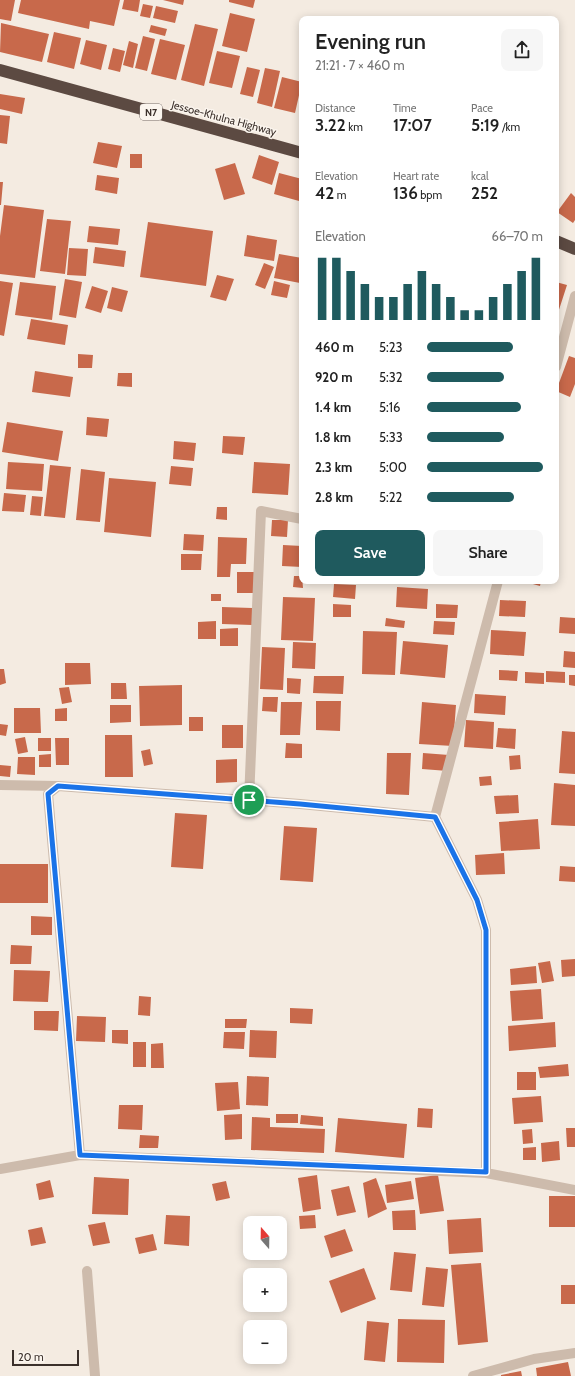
<!DOCTYPE html>
<html lang="en">
<head>
<meta charset="utf-8">
<style>
  :root { --surface:#fff; --page:#f6f6f6; --text:#222; --muted:#767676; --accent:#1f5a5e }
  body { margin:0; font-family:Cabin,sans-serif; background:var(--page); color:var(--text); height:100vh; display:flex; flex-direction:column; font-size:15px; white-space:nowrap }
  * { box-sizing:border-box; margin:0 }
  p { font-size:13px; color:var(--muted) }
  .icon { flex:none; width:22px; height:22px; fill:none; stroke:currentColor; stroke-width:2; stroke-linecap:round; stroke-linejoin:round }
  .map { position:relative; flex:1; overflow:hidden }
  .panel { position:absolute; left:299px; top:16px; width:260px; height:568px; display:flex; flex-direction:column; background:var(--surface); border-radius:8px; box-shadow:0 2px 10px #0003 }
  .panel>* { flex:none }
  .needle { width:26px; rotate:340deg }
  .controls { position:absolute; left:243px; top:1216px; display:grid; gap:8px }
  .controls a { display:grid; place-items:center; width:44px; height:44px; border-radius:8px; background:var(--surface); box-shadow:0 2px 10px #0003; font-size:20px }
  .scale { position:absolute; left:12px; bottom:10px; width:67px; box-sizing:border-box; padding-left:4px; border:2px solid #3b302b; border-top:0; font-size:11px; line-height:14px; white-space:nowrap; color:#3b302b; -webkit-text-stroke:3px #fbf5ee; paint-order:stroke }
  .pin { position:absolute; display:grid; place-items:center; width:34px; height:34px; color:#fff; margin:-17px; border:2px solid #fff; border-radius:50%; box-shadow:0 1px 4px #0007 }
  .round { display:grid; place-items:center; flex:none; width:42px; height:42px; border-radius:8px; background:var(--page) }
  .overview { display:flex; align-items:center; justify-content:space-between; height:68px; padding:0 16px }
  h1 { font-size:22px; font-weight:600; line-height:30px }
  .stats { display:grid; grid-template-columns:repeat(3,1fr); gap:6px; height:68px; padding:4px 16px }
  .stats div { display:grid; align-content:center }
  .stats b { font-size:17px; font-weight:600 }
  .stats small { font-size:11px; font-weight:400 }
  .stats p { font-size:11px }
  .chart { height:112px; padding:8px 16px }
  .chart p { display:flex; justify-content:space-between }
  .chart svg { width:100%; height:72px; margin-top:4px; stroke:var(--accent); stroke-width:6 }
  .cta { display:flex; gap:8px; margin-top:auto; padding:8px 16px }
  .cta a { flex:1; height:46px; border-radius:8px; background:var(--accent); color:#fff; font-size:16px; font-weight:600; line-height:46px; text-align:center }
  .cta a+a { background:var(--page); color:var(--text) }
  ul { padding:0 16px; list-style:none; font-size:13px }
  li { display:grid; grid-template-columns:64px 48px 1fr; align-items:center; height:30px }
  li i { height:10px; border-radius:5px; background:var(--accent) }
  .map>svg:first-child { display:block }
</style>
</head>
<body>
<div class="map">
<svg width="575" height="1376" viewBox="0 0 575 1376">
  <rect width="100%" height="100%" fill="#f4ebe1"/>
  <path fill="#c8694b" d="M0,0H15L11,21L0,19Z
    M21,0H120L114,26L90,21L89,29L18,13Z
    M124,0H140L138,12L122,9Z
    M163,0H184L183,5Z
    M229,0H255L253,8L229,2Z
    M143,4L153,6L150,18L140,16Z
    M156,6L178,11L175,23L153,18Z
    M230,13L255,19L247,52L222,46Z
    M1,23L49,34L42,62L0,52Z
    M195,24L218,29L204,86L181,80Z
    M151,25L167,29L165,36L149,32Z
    M54,32L81,38L74,69L47,62Z
    M143,36L155,39L147,71L135,68Z
    M160,39L185,45L176,80L151,74Z
    M86,40L107,45L101,70L80,64Z
    M129,41L138,44L133,68L123,65Z
    M113,48L125,51L120,72L108,69Z
    M217,51L240,56L232,88L209,83Z
    M247,67L260,70L253,97L240,94Z
    M265,68L280,71L272,107L257,103Z
    M282,77L302,82L295,113L274,108Z
    M0,94L25,98L22,114L0,109Z
    M0,115L10,116L7,144L0,143Z
    M98,142L122,146L117,168L93,163Z
    M130,154H142V168H130Z
    M259,155L279,162L272,185L252,178Z
    M235,163L245,194L224,200L215,169Z
    M279,173L302,179V189L299,201L274,194Z
    M97,175L119,178L117,194L95,190Z
    M0,182H3L1,205H0Z
    M571,193L575,197V220L573,223L557,212Z
    M4,205L44,210L35,278L0,274V236Z
    M47,219L71,221L65,274L40,271Z
    M148,222L213,231L206,286L140,277Z
    M89,226L120,229L118,245L87,242Z
    M247,235L277,240L274,261L244,256Z
    M95,247L126,251L124,267L93,263Z
    M69,248L88,249L86,276L67,275Z
    M279,254L302,258L300,283L274,278Z
    M264,263L274,267L265,289L255,285Z
    M217,275L234,279L226,301L210,297Z
    M65,279L82,282L76,318L59,315Z
    M0,281L13,283L4,336L0,335Z
    M274,281L290,285L287,298L271,295Z
    M20,282L56,286L52,320L15,315Z
    M556,282L567,285L556,319Z
    M92,286L108,291L101,313L85,308Z
    M112,287L128,291L122,312L107,308Z
    M31,319L68,325L65,345L27,339Z
    M78,354L93,355L92,368H78Z
    M569,356L575,358V384L570,397L556,391Z
    M35,371L73,377L70,397L32,392Z
    M118,373H132V387L117,386Z
    M87,417L109,419L107,437L86,435Z
    M7,422L63,431L58,461L2,452Z
    M223,436L245,437L243,455L222,453Z
    M174,441L196,443L194,461L173,459Z
    M8,462L44,464L42,491L6,489Z
    M254,462L290,464L288,495L252,493Z
    M50,465L71,467L65,518L44,516Z
    M171,466L193,468L191,486L169,484Z
    M81,469L105,472L100,522L76,520Z
    M109,478L156,482L151,537L104,532Z
    M4,493L26,495L24,512L2,511Z
    M32,496L43,497L41,516L30,515Z
    M217,507H227V520L216,519Z
    M272,520H288L287,537L271,536Z
    M184,534L204,535L203,551L183,550Z
    M218,537L247,538L246,564H231L230,577H217Z
    M283,545L302,546V567L282,566Z
    M181,554H202L201,570H181Z
    M237,572H254L255,593H237Z
    M294,576H302L303,588L293,587Z
    M522,581H541L540,586Z
    M334,584L356,585L355,599L333,597Z
    M397,587L428,589L427,609L396,607Z
    M211,594H221V601H211Z
    M283,597L315,598L313,641L281,640Z
    M500,600L526,601L525,617L499,616Z
    M333,604L351,605V617H333Z
    M436,604L458,605L457,618H436Z
    M222,607L252,608V625L222,624Z
    M560,617L575,618V634L559,633Z
    M386,618L405,621L404,628L385,626Z
    M216,621V639H198V622Z
    M434,621L455,622L454,635L433,634Z
    M238,628V646H220V629Z
    M491,630L526,632L524,656L490,654Z
    M363,631L397,632L395,675L362,674Z
    M403,641L448,645L445,678L400,674Z
    M293,642L316,643L315,669L292,668Z
    M262,647L285,648L283,690L260,689Z
    M564,651L575,652V668L563,667Z
    M65,663H90L91,684L65,685Z
    M0,669H4L6,683L0,685Z
    M499,670L518,671L517,681L499,680Z
    M546,671L565,672V683L546,682Z
    M525,672L544,673V684L525,683Z
    M569,675H575V686L569,685Z
    M314,676H344L343,694L313,693Z
    M287,678L301,679L300,694L287,693Z
    M111,683H126L127,699H111Z
    M182,685V725L140,726L139,686Z
    M69,687L72,702L62,704L59,688Z
    M475,694L506,696L505,715L474,713Z
    M263,697H278L277,712L262,711Z
    M316,701H341L340,731L316,730Z
    M281,702H302L300,735H280Z
    M422,702L456,705L453,746L419,744Z
    M110,705H131V722L110,723Z
    M14,708H40L41,733H14Z
    M67,708V721H55V709Z
    M189,717H203V731H189Z
    M466,720L494,722L493,749L464,747Z
    M0,724L8,725L6,736L0,735Z
    M222,725H243V748H222Z
    M498,728L516,729L515,749L496,747Z
    M562,731L575,732V774L559,773Z
    M105,735H132L133,777H105Z
    M25,737L28,752L18,754L15,739Z
    M38,738H51V751H38Z
    M55,738H69V765H56Z
    M286,743L302,744V758H285Z
    M150,749L153,764L144,766L141,751Z
    M387,753H411L409,795L386,794Z
    M423,753L449,755L448,771L422,769Z
    M51,754V767H39V755Z
    M520,755L521,769L510,770L509,756Z
    M18,757H35V775L17,774Z
    M237,759V782L216,783V760Z
    M0,765L11,766L10,777L0,776Z
    M491,776L492,785L480,786L479,777Z
    M554,783L575,785V826L551,825Z
    M518,795L519,813L496,814L494,796Z
    M175,813L207,815L203,869L171,867Z
    M538,819L540,849L501,851L499,822Z
    M284,826L317,828L313,882L280,880Z
    M504,853L505,874L476,875L475,855Z
    M0,864H48V903H0Z
    M560,866L575,867V882L559,881Z
    M31,916L52,917V935H31Z
    M11,945L32,946L31,964H10Z
    M575,959V976L562,977L561,960Z
    M550,961L554,981L542,983L538,963Z
    M536,966L537,983L511,985L510,969Z
    M14,970L50,971L48,1002L13,1001Z
    M541,989L543,1019L512,1021L510,991Z
    M139,996L151,997L150,1016L138,1015Z
    M290,1008L313,1009L312,1024L290,1023Z
    M34,1011H59L58,1031L34,1030Z
    M77,1016L106,1017L105,1042L76,1041Z
    M225,1019H247L246,1028H225Z
    M555,1022L556,1047L509,1051L508,1026Z
    M112,1030H128V1044L112,1043Z
    M250,1030L277,1031L276,1058L249,1057Z
    M224,1032H245L244,1049L223,1048Z
    M133,1042H146V1067H133Z
    M163,1043L164,1068H151V1044Z
    M568,1064L569,1076L540,1078L538,1067Z
    M517,1072H536V1090H517Z
    M247,1076L269,1077L268,1106L246,1105Z
    M238,1082L240,1109L217,1111L215,1083Z
    M541,1096L543,1122L514,1124L512,1098Z
    M119,1105H143L142,1130L118,1129Z
    M418,1108L433,1109L432,1128L417,1127Z
    M242,1114V1139L225,1140L224,1115Z
    M276,1114H298V1123H276Z
    M301,1115L323,1117V1126L300,1124Z
    M252,1117L270,1118V1127L325,1129L324,1153L251,1150Z
    M338,1118L407,1124L404,1158L335,1152Z
    M566,1128H575V1147H567Z
    M532,1129L533,1143L523,1144L522,1130Z
    M140,1135L159,1136L158,1148H139Z
    M559,1141L560,1160L542,1162L541,1143Z
    M536,1147V1160H523V1148Z
    M317,1175L321,1209L303,1212L298,1178Z
    M438,1175L444,1211L420,1214L415,1178Z
    M94,1177L129,1179L128,1215L92,1214Z
    M376,1178L387,1209L368,1218L363,1183Z
    M50,1180L54,1197L39,1200L36,1184Z
    M226,1181L230,1198L216,1201L212,1184Z
    M411,1181L414,1199L387,1203L385,1185Z
    M349,1186L356,1212L337,1216L331,1190Z
    M549,1196H575V1227H549Z
    M415,1210L416,1230H393L392,1211Z
    M166,1215L190,1216L189,1246L164,1244Z
    M315,1215L316,1228L300,1229L299,1216Z
    M481,1218L483,1252L449,1254L447,1220Z
    M105,1222L110,1243L93,1246L88,1225Z
    M42,1227L46,1243L31,1246L28,1230Z
    M345,1229L353,1251L331,1258L324,1236Z
    M153,1234L157,1250L139,1254L135,1238Z
    M394,1252L416,1254L412,1292L390,1290Z
    M481,1263L488,1342L458,1345L451,1265Z
    M426,1267L448,1269L444,1307L422,1305Z
    M364,1268L376,1299L341,1313L329,1281Z
    M561,1285H575V1304H561Z
    M398,1319L445,1320L444,1363L397,1362Z
    M367,1321L389,1323L385,1362L364,1360Z
    M568,1362L571,1376H537L536,1368Z
    M521,1371L522,1376H501V1375Z"/>
  <g fill="none" stroke-linecap="round" stroke-linejoin="round">
    <path stroke="#cdbbac" stroke-width="10" d="M556,367L575,296
      M0,785L58,786
      M249,800L261,511L302,519
      M435,817L498,581
      M80,1155L48,794L58,786L300,804L435,817L477,900L486,930V1173
      M0,1169L80,1155L486,1173L575,1190
      M87,1271L95,1376
      M473,1376L534,1359L575,1353"/>
    <path stroke="#5c4a42" stroke-width="12" d="M0,70L302,153
      M556,241L575,249"/>
  </g>
  <g fill="none" stroke-linecap="round" stroke-linejoin="round">
    <g stroke="#fff" stroke-width="8">
      <path id="route" d="M58,786L300,804L435,817L477,900L486,930V1172L80,1155L48,794Z"/>
    </g>
    <use href="#route" stroke="#1a73e8" stroke-width="5"/>
  </g>
  <g text-anchor="middle" stroke-width="3" stroke-linejoin="round" paint-order="stroke">
    <rect fill="#fbf5ee" stroke="#756b66" stroke-width="1" x="140" y="104" width="22" height="16" rx="3"/>
    <g font-size="10" font-weight="bold" fill="#3b302b">
      <text x="151" y="116">N7</text>
    </g>
    <g font-size="11" fill="#3b302b" stroke="#fbf5ee">
      <text transform="translate(224 118) rotate(15)" y="4">Jessoe-Khulna Highway</text>
    </g>
  </g>
</svg>
<div class="controls">
<a><svg class="needle" viewBox="-14 -14 28 28"><path d="M0-13l5 13h-10z" fill="#e53935"/><path d="M0 13l5-13h-10z" fill="#767676"/></svg></a>
<a>+</a>
<a>−</a>
</div>
<div class="scale">20 m</div>
<div class="pin" style="left:249px;top:800px;background:#1e9e55"><svg class="icon" aria-label="arrive" viewBox="0 0 24 24"><path d="M6 21V4h12l-3 4 3 4H6"/></svg></div>
<section class="panel">
<div class="overview"><div><h1>Evening run</h1><p>21:21 · 7 × 460 m</p></div><a class="round"><svg class="icon" aria-label="share" viewBox="0 0 24 24"><path d="M12 15V3M7 8l5-5 5 5M5 13v7h14v-7"/></svg></a></div>
<div class="stats">
<div><p>Distance</p><b>3.22<small> km</small></b></div>
<div><p>Time</p><b>17:07</b></div>
<div><p>Pace</p><b>5:19<small> /km</small></b></div>
</div>
<div class="stats">
<div><p>Elevation</p><b>42<small> m</small></b></div>
<div><p>Heart rate</p><b>136<small> bpm</small></b></div>
<div><p>kcal</p><b>252</b></div>
</div>
<div class="chart"><p><span>Elevation</span>66–70 m</p>
<svg viewBox="0 0 160 44" preserveAspectRatio="none"><path d="M5 44V6M15 44V6M25 44V14M35 44V22M45 44V30M55 44V30M65 44V22M75 44V14M85 44V22M95 44V30M105 44V38M115 44V38M125 44V30M135 44V22M145 44V14M155 44V6"/></svg>
</div>
<ul>
<li><b>460 m</b>5:23<i style="width:74%"></i></li>
<li><b>920 m</b>5:32<i style="width:66%"></i></li>
<li><b>1.4 km</b>5:16<i style="width:81%"></i></li>
<li><b>1.8 km</b>5:33<i style="width:66%"></i></li>
<li><b>2.3 km</b>5:00<i style="width:100%"></i></li>
<li><b>2.8 km</b>5:22<i style="width:75%"></i></li>
</ul>
<div class="cta"><a>Save</a><a>Share</a></div>
</section>
</div>
</body>
</html>
